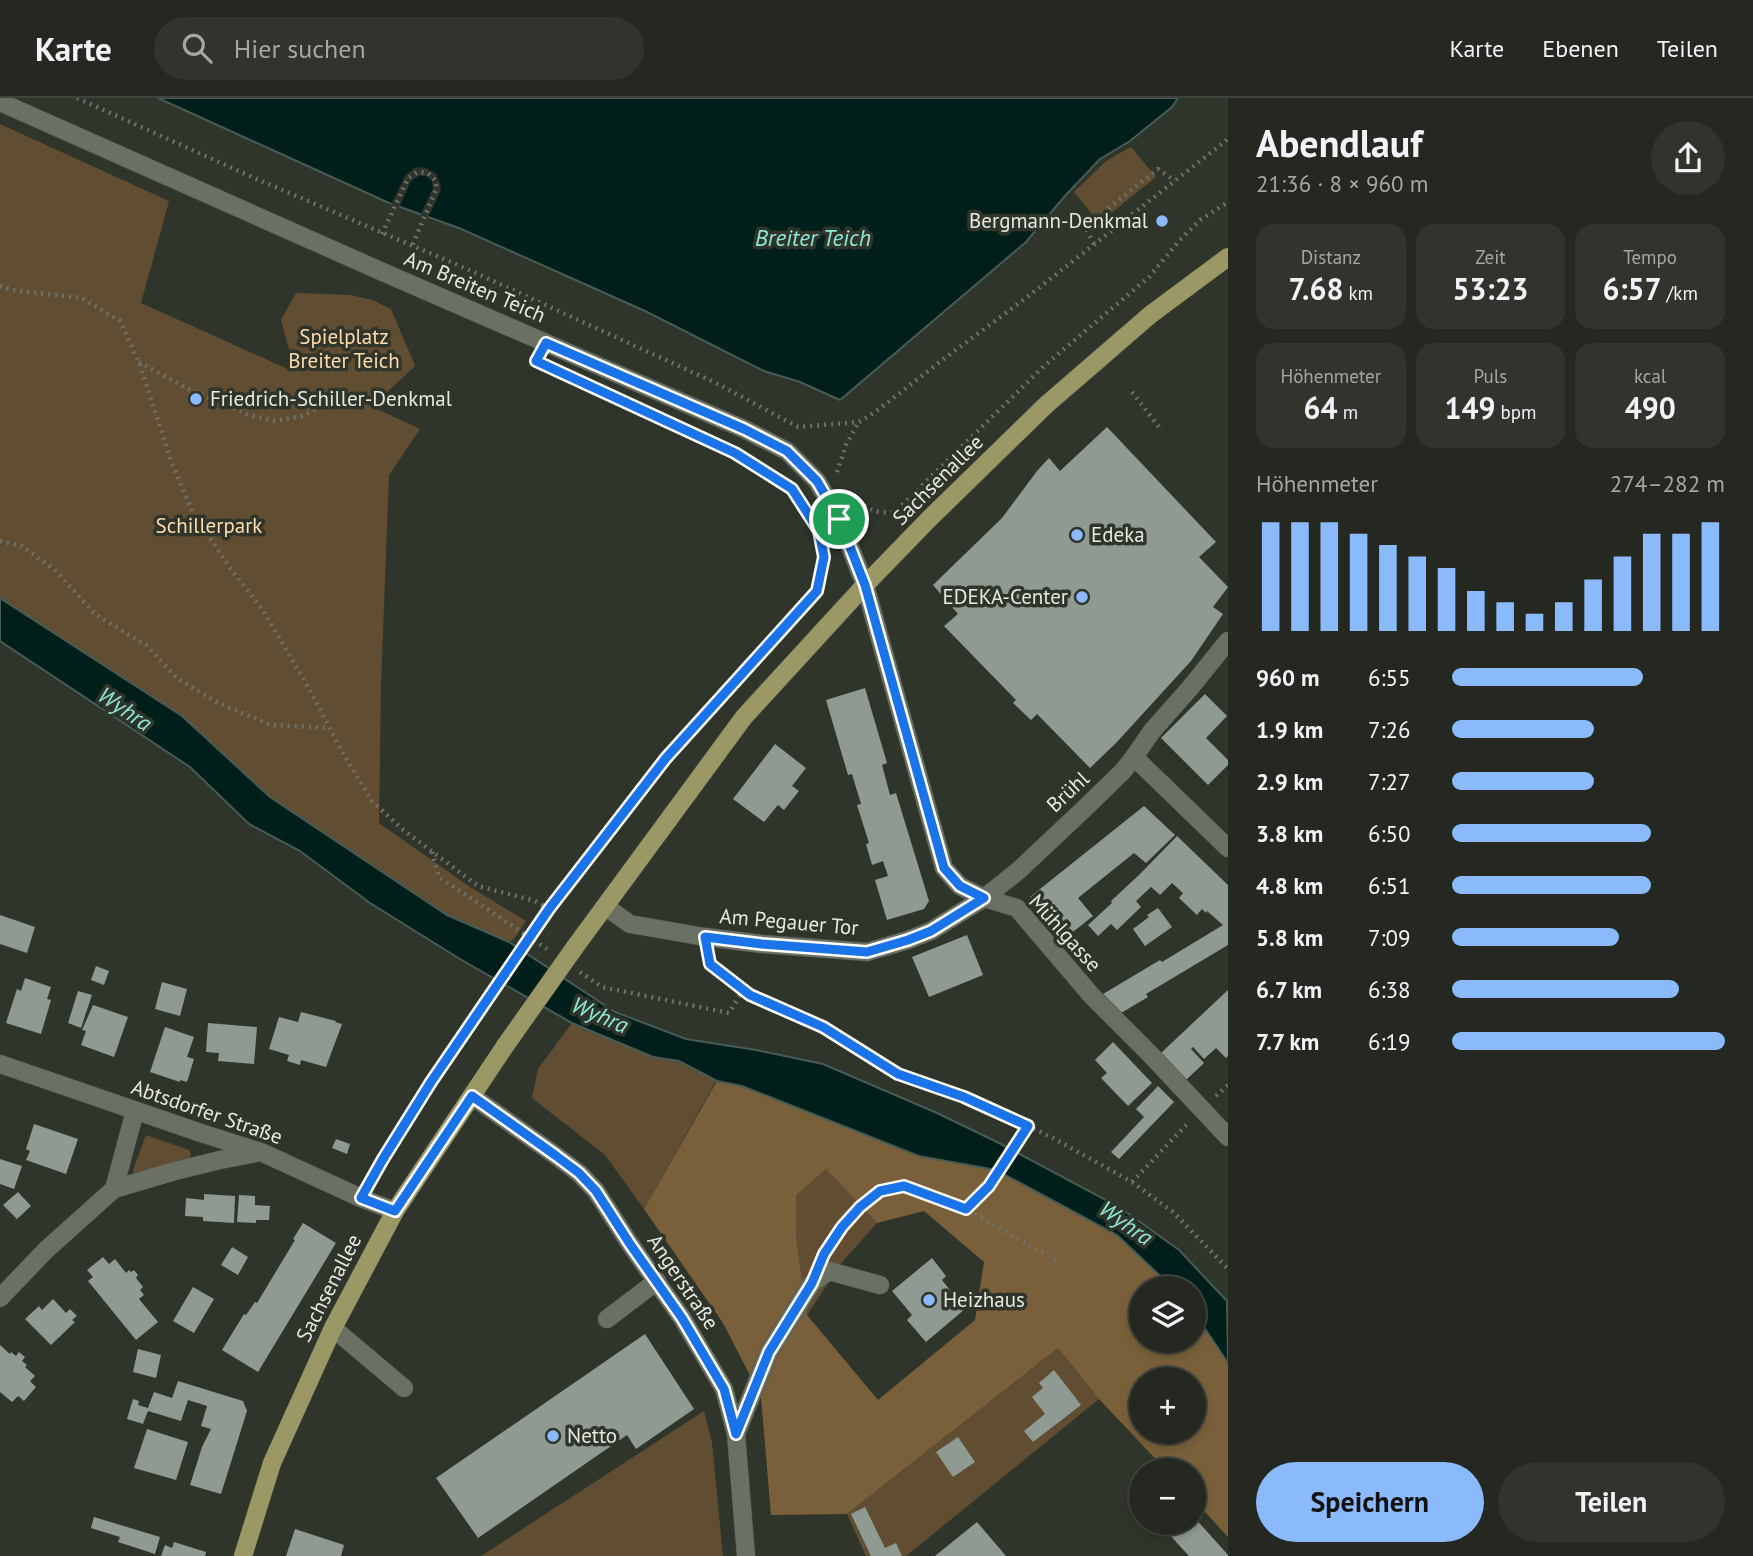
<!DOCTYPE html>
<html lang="de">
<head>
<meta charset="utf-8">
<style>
  :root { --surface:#242820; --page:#30342d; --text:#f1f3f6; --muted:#a3a6a5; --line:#41443e; --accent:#8abafc }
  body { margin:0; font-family:"PT Sans",sans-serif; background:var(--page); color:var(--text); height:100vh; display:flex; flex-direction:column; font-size:26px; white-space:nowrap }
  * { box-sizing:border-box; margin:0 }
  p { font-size:23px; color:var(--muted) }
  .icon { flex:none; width:38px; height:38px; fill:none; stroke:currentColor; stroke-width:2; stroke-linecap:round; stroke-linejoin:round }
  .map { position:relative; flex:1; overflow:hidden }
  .sheet { display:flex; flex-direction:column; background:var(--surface); width:525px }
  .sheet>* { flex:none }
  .fabs { position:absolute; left:1129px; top:1178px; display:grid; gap:14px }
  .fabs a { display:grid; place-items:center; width:77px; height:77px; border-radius:50%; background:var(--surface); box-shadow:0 4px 10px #0003,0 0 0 2px var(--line); font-size:35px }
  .pin { position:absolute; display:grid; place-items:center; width:60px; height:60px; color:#fff; margin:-30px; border:4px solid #fff; border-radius:50%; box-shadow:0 2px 7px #0007 }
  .round { display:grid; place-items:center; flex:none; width:74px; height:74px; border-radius:37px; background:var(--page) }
  .headline { display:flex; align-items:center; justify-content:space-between; height:119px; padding:0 28px }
  h1 { font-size:38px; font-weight:700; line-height:52px }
  .figures { display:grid; grid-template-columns:repeat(3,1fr); gap:10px; height:119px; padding:7px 28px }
  .figures div { display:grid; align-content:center; border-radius:18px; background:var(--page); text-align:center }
  .figures b { font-size:30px; font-weight:700 }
  .figures small { font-size:19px; font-weight:400 }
  .figures p { font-size:19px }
  .chart { height:196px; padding:14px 28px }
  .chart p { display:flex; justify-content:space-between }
  .chart svg { width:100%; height:126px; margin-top:7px; stroke:var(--accent); stroke-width:6 }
  .primary-button { display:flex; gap:14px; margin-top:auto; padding:14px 28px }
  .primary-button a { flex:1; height:80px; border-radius:42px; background:var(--accent); color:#111; font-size:28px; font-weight:700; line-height:80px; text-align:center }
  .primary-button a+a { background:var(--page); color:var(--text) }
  ul { padding:0 28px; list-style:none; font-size:23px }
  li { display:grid; grid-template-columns:112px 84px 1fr; align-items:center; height:52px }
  li i { height:18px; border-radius:9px; background:var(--accent) }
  header { display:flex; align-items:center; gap:42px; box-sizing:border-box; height:98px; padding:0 35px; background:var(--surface); border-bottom:2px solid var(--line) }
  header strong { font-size:33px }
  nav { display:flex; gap:38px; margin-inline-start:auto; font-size:24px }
  .search { width:490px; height:63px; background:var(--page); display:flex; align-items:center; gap:18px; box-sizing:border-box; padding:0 24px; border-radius:38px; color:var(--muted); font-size:26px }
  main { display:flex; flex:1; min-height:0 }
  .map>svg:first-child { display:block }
</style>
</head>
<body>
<header>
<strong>Karte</strong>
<div class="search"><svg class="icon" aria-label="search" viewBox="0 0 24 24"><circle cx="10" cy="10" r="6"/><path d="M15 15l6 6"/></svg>Hier suchen</div>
<nav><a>Karte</a><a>Ebenen</a><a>Teilen</a></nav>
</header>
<main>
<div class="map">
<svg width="1228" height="1458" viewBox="0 0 1228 1458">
  <rect width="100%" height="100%" fill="#30352b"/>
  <path fill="#614e32" d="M0,26L169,103L141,205L290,272V255L281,222L296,195L351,197L372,202L391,211L415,268L385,296L362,304L420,331L389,377L381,587L379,725L470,789L526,823L514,841L509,844L447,817L270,699L182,618L0,500Z
    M1131,49L1156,79L1099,125L1074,94L1106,63Z
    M572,925L653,959L679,963L716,983L644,1111L605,1057L532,1000L538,971Z
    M146,1037L189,1052L191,1057L189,1061L139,1077L134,1076L133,1072Z
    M826,1071L877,1125L843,1163L807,1217L796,1138V1096Z
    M1058,1250L1099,1301L906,1458H866L847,1416Z
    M704,1313L712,1345L723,1458H481Z"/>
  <path fill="#79603b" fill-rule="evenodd" d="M717,983L742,988L919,1058L995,1072L1117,1137L1173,1190H1141V1242H1194V1214L1228,1265V1439L1194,1402V1372H1166L1099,1301L1058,1250L847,1416L771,1417L761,1299L723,1225L644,1111ZM826,1071L877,1125L924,1113L984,1164L975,1222L878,1302L807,1217L796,1138V1097ZM1141,1281H1194V1334H1141Z"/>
  <path fill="#011f1a" stroke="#465c56" stroke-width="2" d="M158,0H1178L1172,9L1130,43L1100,61L1064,99L1026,144L840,302L800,284L764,273L645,213L459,130L389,105Z
    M0,500L182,618L270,699L447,817L509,844L615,914L686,941L756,952L823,966L937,1015L995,1043L1119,1109L1179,1152L1227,1203L1228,1265L1194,1214V1190H1173L1117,1137L996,1072L919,1058L742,988L717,983L679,963L653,959L572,925L460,861L370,805L300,753L249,726L190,669L0,543Z"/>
  <path fill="#30352b" d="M420,69L426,70L436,76L441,88L440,94L427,122L419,120L433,90L432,83L426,78H419L411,83L398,112L390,109L405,78L414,70Z"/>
  <path fill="#8f9b92" d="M1107,329L1216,444L1199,459L1228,489L1213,509L1223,516L1191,563L1117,644L1090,670L1037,616L1031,622L1013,605L1016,602L944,528L958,516L933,487L1002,420L1037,373L1049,360L1060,373Z
    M865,590L887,665L882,667L890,697L896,695L929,803L924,811L887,822L875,782L888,778L883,763L872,767L866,746L869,745L857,707L861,706L852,676L848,677L826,602Z
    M1205,596L1227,618L1206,640L1228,662V667L1208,687L1161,640Z
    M775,646L806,670L792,688L799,693L784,712L778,707L764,724L733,701Z
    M1144,708L1175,737L1146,765L1134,755L1078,800L1093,818L1064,841L1030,799Z
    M1177,738L1228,787V847L1146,896L1148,899L1121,915L1103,896L1160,862L1162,864L1223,827L1207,813L1206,815L1202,811L1197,817L1179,800L1183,795L1172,785L1160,797L1151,789L1136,803L1141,809L1117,832L1111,826L1098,838L1088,827L1112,805L1111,803L1139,777Z
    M1158,810L1172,829L1145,848L1133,831L1149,819L1147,817Z
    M0,817L35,829L27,855L0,846Z
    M967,837L983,877L929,899L912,859Z
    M96,868L109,873L104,887L91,882Z
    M25,880L51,889L47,901L51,902L41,936L6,925L17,891L21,893Z
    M162,884L187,891L180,918L155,911Z
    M1228,892V958L1226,960L1216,950L1204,961L1193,949L1191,951L1204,965L1186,982L1161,955Z
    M78,893L92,897L81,930L68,925Z
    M93,907L128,919L114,959L81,947L86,933L82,932Z
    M301,914L336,923L335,924L342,926L326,969L301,962L300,967L287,963L289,957L269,951L279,919L298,924Z
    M208,925L257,929L254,966L218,963L219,955L206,954Z
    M165,929L194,939L187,959L194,961L187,984L180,982V984L150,974Z
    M1113,944L1152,985L1128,1008L1101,980L1107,975L1095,962Z
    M1158,988L1174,1004L1119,1061L1111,1054L1144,1019L1136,1011Z
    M34,1026L78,1041L66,1076L26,1062L30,1053L26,1051Z
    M336,1041L350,1046L347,1056L332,1050Z
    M0,1061L22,1068L14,1091L0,1086Z
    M18,1094L31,1108L17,1121L3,1107Z
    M204,1096L235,1098L234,1125L203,1123V1119L185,1118L186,1100L204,1102Z
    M239,1097L255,1098V1107L270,1108L269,1122H256V1125L237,1124Z
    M303,1125L336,1145L258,1274L222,1252L244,1216L246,1217L255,1204L257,1205L295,1142L293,1141Z
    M232,1149L248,1159L238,1177L221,1167Z
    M103,1159L109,1166L115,1161L126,1175L129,1172L131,1174L134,1172L138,1177L136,1180L143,1189L140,1192L144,1197L139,1201L158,1224L136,1242L88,1183L93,1179L87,1172Z
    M932,1160L946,1178L942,1182L965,1211L926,1244L907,1222L912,1217L892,1193Z
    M193,1189L214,1201L194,1235L173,1223Z
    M53,1201L66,1215L70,1211L77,1218L72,1222L75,1224L51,1247L25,1221L39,1208L42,1212Z
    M645,1236L694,1311L636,1351L627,1337L478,1440L436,1380Z
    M0,1247L10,1256L11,1254L16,1258L19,1254L25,1259L22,1263L27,1267L25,1269L35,1278L30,1283L36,1289L24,1303L18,1298L12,1304L0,1294Z
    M138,1251L161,1257L156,1280L133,1274Z
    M1054,1272L1081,1307L1033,1344L1024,1333L1045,1316L1032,1299L1043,1290L1039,1285Z
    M178,1283L243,1303L247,1313L221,1396L190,1387L202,1349L211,1331L201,1328L207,1308L188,1302L181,1323L148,1313L143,1326L127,1321L133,1301L139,1303L138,1307L148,1310L154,1294L172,1300Z
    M147,1331L188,1344L176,1382L134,1370Z
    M958,1339L975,1364L953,1379L936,1354Z
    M865,1409L885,1450L896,1445L902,1458H871L851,1416Z
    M94,1419L160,1439L155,1456L118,1444L120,1439L91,1430Z
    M1194,1419L1228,1457V1458H1189L1167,1434L1177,1424H1194Z
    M977,1424L1006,1458H935Z
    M295,1431L344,1447L341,1458H286Z
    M174,1444L206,1454L205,1458H161L165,1447L172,1450Z"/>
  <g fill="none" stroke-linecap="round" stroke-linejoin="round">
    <g stroke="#4e5249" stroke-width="19">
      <path id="minor" d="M0,4L385,175L744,331L787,353L817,383L839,421L865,487L944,770L960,788L984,800L1017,810L1091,897L1148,954L1228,1039
        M1134,659L1228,750
        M606,809L630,826L705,839L762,846L867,854L908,842L931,833L984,800L1018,773L1084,711L1123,673L1134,659L1152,633L1190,590L1228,543
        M0,966L201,1035L261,1054L361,1100L395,1113
        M472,998L555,1057L579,1075L596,1093L630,1146L682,1220L724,1291L736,1336L746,1458
        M114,1091L135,1013
        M0,1200L46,1152L114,1091L175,1073L220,1062L256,1055
        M607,1221L657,1183
        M333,1230L404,1290
        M736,1336L769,1254L812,1185L829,1173L880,1187"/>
    </g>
    <g stroke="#4e5249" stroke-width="19">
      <path id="major" d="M575,849L744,619L865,487L929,421L1046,307L1150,217L1228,159
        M243,1458L272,1365L333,1230L395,1113L505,948"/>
    </g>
    <path stroke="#6e726a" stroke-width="4.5" stroke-dasharray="2 5" stroke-linecap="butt" d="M77,0L252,79L467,171L716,285L798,329L859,324L874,315L941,263L1026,200L1228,41
      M382,136L408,80L418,74L428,75L436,83V92L412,148
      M1094,146L1085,129L1158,71L1175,83
      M0,188L12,192L82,200L120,223L139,264L171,363L193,415L230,470L263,512L311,594L342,654L372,703L402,731L478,788L535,803L549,811
      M139,264L186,290L249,317L275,323L303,318L327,305
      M1132,294L1162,333
      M689,334L735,355L792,391L810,420
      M837,374L846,347L858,325
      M853,399C868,411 875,416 895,414L1044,268L1149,179L1179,143L1200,122L1228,104
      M0,443L22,448L56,473L96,517L146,547L177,580L218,605L271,627L329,630
      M432,754L439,779L547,851
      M546,816L666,660L817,493L823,459L819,433
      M709,860L710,866L750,897L823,929L898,976L964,1000L1028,1028L1055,1041L1132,1084L1173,1114L1228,1171
      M580,874L602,889L729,915L743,892
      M1216,998L1228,987
      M371,1083C399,1030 434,980 467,930
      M1132,1084L1187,1026
      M966,1111L989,1088L1028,1028
      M826,1153L842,1129L860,1109L880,1093L904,1088L966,1111L1058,1164"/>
    <use href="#minor" stroke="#6a7064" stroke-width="18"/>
    <use href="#major" stroke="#9b9866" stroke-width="18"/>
    <g stroke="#4e5249" stroke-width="19" stroke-linecap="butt">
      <path id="major-bridge" d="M505,948L575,849"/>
    </g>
    <path stroke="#6e726a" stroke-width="4.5" stroke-dasharray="2 5" stroke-linecap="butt" d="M467,930L546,816"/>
    <use href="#major-bridge" stroke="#9b9866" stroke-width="18"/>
  </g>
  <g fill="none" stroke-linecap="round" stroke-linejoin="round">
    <g stroke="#fff" stroke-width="14">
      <path id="route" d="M546,245L744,331L787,353L817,383L839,421L865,487L944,770L960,788L984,800L931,833L908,842L867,854L762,846L705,839L710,866L750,897L823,929L898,976L964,999L1028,1028L989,1088L966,1111L904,1088L880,1093L860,1109L842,1129L824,1156L812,1185L769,1254L736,1336L724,1291L682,1220L630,1146L596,1093L579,1075L555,1057L472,998L395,1113L361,1100L383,1061L431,984L549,811L666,660L817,493L824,459L819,433L792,391L735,355L536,263Z"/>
    </g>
    <use href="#route" stroke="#1a73e8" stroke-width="9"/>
  </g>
  <g fill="#8abafc" stroke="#30352b" stroke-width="2.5">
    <circle cx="1162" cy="123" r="7"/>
    <circle cx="196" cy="301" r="7"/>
    <circle cx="1077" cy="437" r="7"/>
    <circle cx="1082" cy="499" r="7"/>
    <circle cx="929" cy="1202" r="7"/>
    <circle cx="553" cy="1338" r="7"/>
  </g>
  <g text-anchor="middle" stroke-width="7" stroke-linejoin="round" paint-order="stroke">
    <g font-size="21" fill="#e6e9e2" stroke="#30352b" text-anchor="start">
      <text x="1148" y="130" text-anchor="end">Bergmann-Denkmal</text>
      <text x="210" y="308">Friedrich-Schiller-Denkmal</text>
      <text x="1091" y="444">Edeka</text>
      <text x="1068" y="506" text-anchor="end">EDEKA-Center</text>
      <text x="943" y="1209">Heizhaus</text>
      <text x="567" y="1345">Netto</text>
    </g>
    <g font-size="21" fill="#e6e9e2" stroke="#30352b">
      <text transform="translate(475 189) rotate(23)" y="7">Am Breiten Teich</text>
      <text transform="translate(938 382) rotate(-45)" y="7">Sachsenallee</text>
      <text transform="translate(1068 694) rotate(-43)" y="7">Brühl</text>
      <text transform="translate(789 824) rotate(5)" y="7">Am Pegauer Tor</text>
      <text transform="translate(1065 835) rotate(48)" y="7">Mühlgasse</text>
      <text transform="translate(207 1014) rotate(19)" y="7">Abtsdorfer Straße</text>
      <text transform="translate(683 1184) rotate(56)" y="7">Angerstraße</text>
      <text transform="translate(329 1190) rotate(-63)" y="7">Sachsenallee</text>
    </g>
    <g font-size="21" fill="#fedcab" stroke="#30352b">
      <text x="344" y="246">Spielplatz<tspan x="344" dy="24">Breiter Teich</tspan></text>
      <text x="209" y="435">Schillerpark</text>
    </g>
    <g font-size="23" font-style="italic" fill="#8de9d6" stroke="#30352b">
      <text x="813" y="148">Breiter Teich</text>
      <text transform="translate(125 611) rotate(34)" y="8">Wyhra</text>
      <text transform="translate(600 917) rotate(23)" y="8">Wyhra</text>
      <text transform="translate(1126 1125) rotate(35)" y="8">Wyhra</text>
    </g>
  </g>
</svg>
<div class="fabs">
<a><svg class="icon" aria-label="layers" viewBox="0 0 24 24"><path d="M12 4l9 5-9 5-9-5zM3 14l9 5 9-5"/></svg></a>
<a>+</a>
<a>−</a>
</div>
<div class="pin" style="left:839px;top:421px;background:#1e9e55"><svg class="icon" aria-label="arrive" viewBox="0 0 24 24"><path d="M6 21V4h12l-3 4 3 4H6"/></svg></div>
</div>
<section class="sheet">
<div class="headline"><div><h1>Abendlauf</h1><p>21:36 · 8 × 960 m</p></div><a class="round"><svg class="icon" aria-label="share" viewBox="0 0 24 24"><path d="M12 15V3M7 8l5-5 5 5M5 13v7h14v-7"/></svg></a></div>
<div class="figures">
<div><p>Distanz</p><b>7.68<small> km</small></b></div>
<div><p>Zeit</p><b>53:23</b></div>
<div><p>Tempo</p><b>6:57<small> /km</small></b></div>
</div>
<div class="figures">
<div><p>Höhenmeter</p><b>64<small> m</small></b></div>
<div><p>Puls</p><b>149<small> bpm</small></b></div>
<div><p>kcal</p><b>490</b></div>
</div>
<div class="chart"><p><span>Höhenmeter</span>274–282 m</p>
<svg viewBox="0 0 160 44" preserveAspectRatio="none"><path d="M5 44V6M15 44V6M25 44V6M35 44V10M45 44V14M55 44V18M65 44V22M75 44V30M85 44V34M95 44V38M105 44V34M115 44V26M125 44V18M135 44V10M145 44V10M155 44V6"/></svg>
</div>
<ul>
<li><b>960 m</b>6:55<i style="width:70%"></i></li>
<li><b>1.9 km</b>7:26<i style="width:52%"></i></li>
<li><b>2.9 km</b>7:27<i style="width:52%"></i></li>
<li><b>3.8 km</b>6:50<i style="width:73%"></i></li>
<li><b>4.8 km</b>6:51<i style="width:73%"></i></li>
<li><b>5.8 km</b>7:09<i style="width:61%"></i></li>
<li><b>6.7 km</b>6:38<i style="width:83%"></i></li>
<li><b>7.7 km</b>6:19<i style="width:100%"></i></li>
</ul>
<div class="primary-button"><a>Speichern</a><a>Teilen</a></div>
</section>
</main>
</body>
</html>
